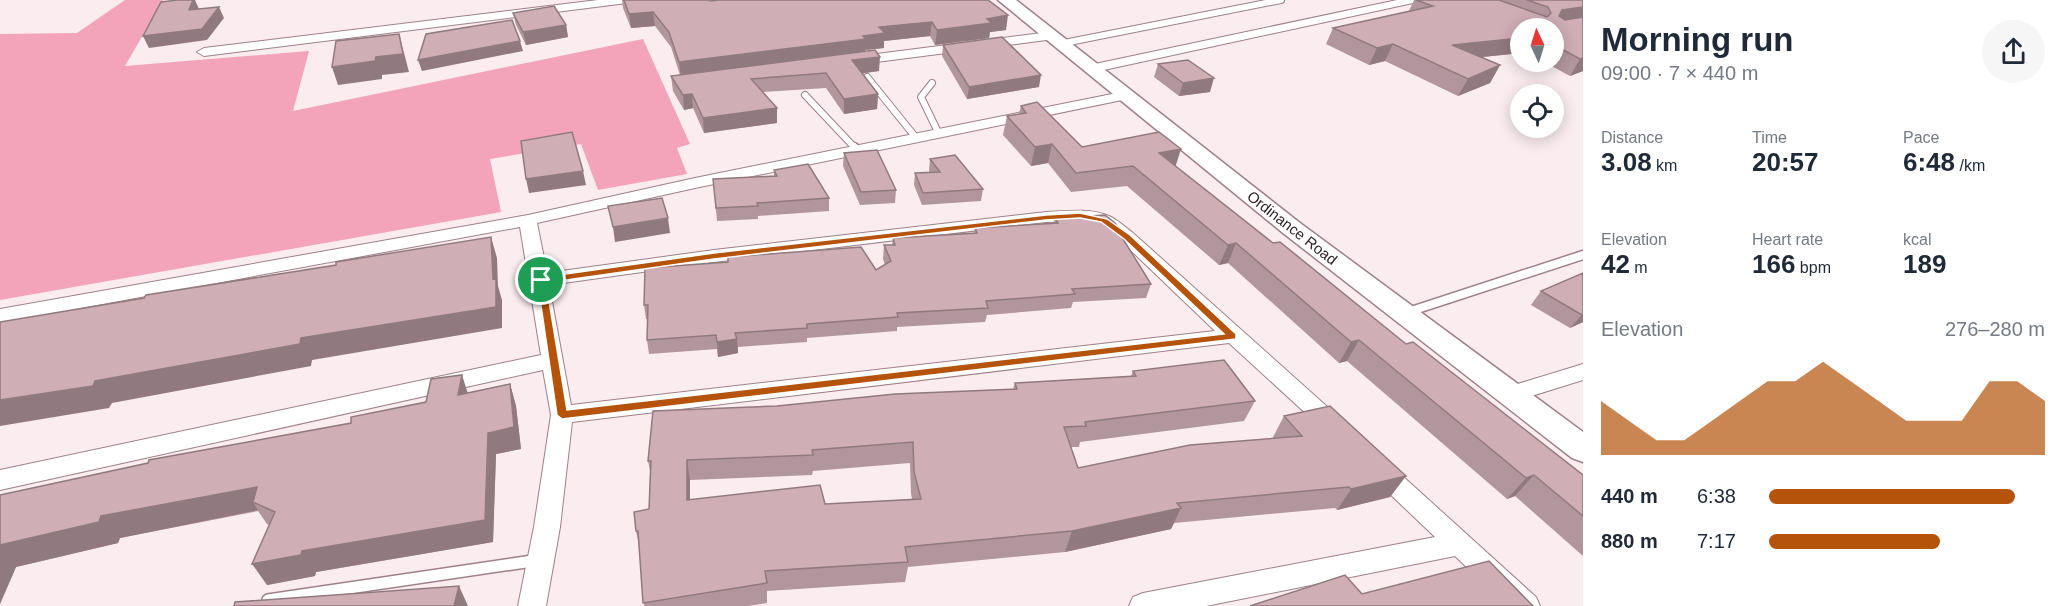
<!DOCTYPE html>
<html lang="en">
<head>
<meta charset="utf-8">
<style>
  :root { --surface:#fff; --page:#f6f6f7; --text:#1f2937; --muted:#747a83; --accent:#b45309 }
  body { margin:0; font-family:Arial,sans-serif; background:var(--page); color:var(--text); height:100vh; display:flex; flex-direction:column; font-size:22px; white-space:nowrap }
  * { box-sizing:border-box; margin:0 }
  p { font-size:20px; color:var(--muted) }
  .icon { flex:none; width:33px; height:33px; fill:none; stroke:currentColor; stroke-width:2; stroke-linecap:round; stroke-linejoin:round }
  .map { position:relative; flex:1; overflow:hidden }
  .panel { display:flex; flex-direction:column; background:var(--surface); width:480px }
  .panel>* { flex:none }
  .needle { width:39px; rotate:356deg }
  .buttons { position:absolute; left:1510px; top:18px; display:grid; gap:12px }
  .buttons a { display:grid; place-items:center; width:54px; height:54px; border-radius:50%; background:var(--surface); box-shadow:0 3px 15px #0003; font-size:30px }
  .pin { position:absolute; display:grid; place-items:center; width:51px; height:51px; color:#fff; margin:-26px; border:3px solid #fff; border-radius:50%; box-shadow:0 2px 6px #0007 }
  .round { display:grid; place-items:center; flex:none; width:63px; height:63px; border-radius:32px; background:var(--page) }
  .headline { display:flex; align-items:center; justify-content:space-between; height:102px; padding:0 18px }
  h1 { font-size:33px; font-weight:600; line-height:45px }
  .figures { display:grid; grid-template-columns:repeat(3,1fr); gap:9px; height:102px; padding:6px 18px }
  .figures div { display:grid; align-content:center }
  .figures b { font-size:26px; font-weight:600 }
  .figures small { font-size:16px; font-weight:400 }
  .figures p { font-size:16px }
  .chart { height:168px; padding:12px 18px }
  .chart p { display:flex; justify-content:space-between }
  .chart svg { width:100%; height:108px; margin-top:6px; fill:var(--accent); opacity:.7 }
  ul { padding:0 18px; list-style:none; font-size:20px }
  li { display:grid; grid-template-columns:96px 72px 1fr; align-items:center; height:45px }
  li i { height:15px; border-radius:8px; background:var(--accent) }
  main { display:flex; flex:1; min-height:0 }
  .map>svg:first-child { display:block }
</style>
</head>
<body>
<main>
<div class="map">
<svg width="1583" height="606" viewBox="0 0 1583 606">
  <rect width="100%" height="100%" fill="#faecef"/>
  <path fill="#f3a3ba" d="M125,0H163L125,66L309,51L293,111L643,39L690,144L677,148L687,174L598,190L581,144L490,159L501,212L0,300V34L77,33Z"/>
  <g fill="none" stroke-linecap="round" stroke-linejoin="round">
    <g stroke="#9f8088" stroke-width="8">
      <path id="lane-far2" d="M1059,44L1281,0
        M867,77L917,139
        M932,83L921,97L939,134
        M805,95L856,149"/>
    </g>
    <g stroke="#9f8088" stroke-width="11">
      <path id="lane-far1" d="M854,147L858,151
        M1405,313L1583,255"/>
    </g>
    <g stroke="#9f8088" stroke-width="14">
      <path id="lane" d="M268,600L539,560"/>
    </g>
    <g stroke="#9f8088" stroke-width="2">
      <path id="street" d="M598,0H633L627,3L204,56L197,52L204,48Z
        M1397,0H1419L1413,3L1090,73L1083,69L1090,65Z
        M1050,32L1054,33L1056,36L1054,39L853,65L846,61L853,57Z
        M1122,92L1127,93L1129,96L1127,99L695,188L537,223L547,273L714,250L1046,212C1066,211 1090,208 1109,216C1118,220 1126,228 1133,233L1342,420L1345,426L1342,432L1334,435L1326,432L1229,343L572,422L560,527L546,606H518L534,527L551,415L543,370L0,490V470L541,355L520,227L0,323V309L528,215L695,178ZM1080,221L1099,224L1121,241L1215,331L571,405L549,285L714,262L1046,222Z
        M1583,364V380L1509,403L1501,401L1498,395L1501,389Z
        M1379,459L1387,462L1536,597L1540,606H1507L1455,556L1206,606H1129L1133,597L1143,593L1435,537L1371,476L1367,469L1371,462Z"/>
    </g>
    <g stroke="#9f8088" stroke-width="3">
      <path id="secondary" d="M998,0H1016L1300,223L1583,432V462L1572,458L1283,233Z"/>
    </g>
    <use href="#lane-far2" stroke="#fff" stroke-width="6"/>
    <use href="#lane-far1" stroke="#fff" stroke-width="8"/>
    <use href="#lane" stroke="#fff" stroke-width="11"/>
    <use href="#street" fill="#fff" fill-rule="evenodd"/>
    <use href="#secondary" fill="#fff" fill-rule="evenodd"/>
  </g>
  <path fill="#b2969d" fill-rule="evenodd" d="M622,0H709L710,1L719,0L1006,30L990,32L989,38L935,45L930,36L884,41V48L865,50V52L879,71L862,73L878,94L877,109L844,114L826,88L763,92L777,108V123L704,133L693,108L684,110L673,91L671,76L680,75L671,47L655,26L631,28L623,8Z
    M1414,0H1583V71L1570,76L1544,62H1554V28H1521V53L1482,57L1500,65L1490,83L1458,96L1385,61L1369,65L1326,44L1333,28L1409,11Z
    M513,13L566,25L568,37L526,45L516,25Z
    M943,45L1039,87L967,99L942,56Z
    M1158,64L1210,92L1179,96L1154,77Z
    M1021,106L1082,147L1175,166L1273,243L1406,344L1583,475V556L1515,496L1507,499L1347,361L1339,363L1228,263L1219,265L1127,186L1071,192L1048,163L1031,166L1003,135L1007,116L1019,114Z
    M844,153L896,190L895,203L860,205L843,166Z
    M930,159L983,189L981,201L922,205L914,185L915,173H930L929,171Z
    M774,170L829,198V211L758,216V219L717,221L713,179L774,176Z
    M1055,218L1126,239L1125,242L1151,284L1146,298L1073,302L1071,308L987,315L985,322L897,327V331L807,338V342L738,347V353L718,357L717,349L649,354L647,340L648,319H646L644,305L876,270L885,265L883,259L884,245H892L893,238L974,233L975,228L1053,224Z
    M1583,273V322L1570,328L1531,305L1541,291Z
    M1133,371L1255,401L1244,421L1080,442L1079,447H1070L1078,468L1274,438L1273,437L1284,416L1406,476L1390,497L1337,510L1335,508L1174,523L1171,529L1065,552L908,567L905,582L767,591V603L748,606H644L639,545L636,531L649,509L650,471L648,461L777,406L1013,389L1015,383L1131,376ZM910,463L911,493L912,499L825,504L690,499V480L812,475L813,471Z
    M510,384L516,406L521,449L496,454L493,542L316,572L315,576L267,585L269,525L267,524L258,511L120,538L118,543L16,567L0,604V495L351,423L468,393Z"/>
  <path fill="#917a7f" d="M193,0H195L199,9L189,10Z
    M219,7L224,18L207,40L149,48L143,36Z
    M1583,7V21L1553,26L1562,10Z
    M653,12L655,26L631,28L629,14Z
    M1008,15L1006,30L990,32L989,38L935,45L937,30Z
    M932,22L930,36L884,41V48L865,50V54L681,77L679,62L863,36L879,27Z
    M566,25L568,37L526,45L523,32Z
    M399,34L409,72L382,75V79L338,85L332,67L376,57Z
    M1521,38V53L1444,61L1452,45Z
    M520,41L523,51L422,71L418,60Z
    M1393,44L1385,61L1369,65L1377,48Z
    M880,57L879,71L852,75V60Z
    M1583,58V71L1570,76L1580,59Z
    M1500,65L1490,83L1458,96L1468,79Z
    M1041,75L1039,87L967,99L969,87Z
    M1214,78L1210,92L1179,96L1183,83Z
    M692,94L693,108L684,110L683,95Z
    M878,94L877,109L844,114V99Z
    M777,108V123L704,133L703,118Z
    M1052,144L1048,163L1031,166L1035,147Z
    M1181,149L1175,168L1159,153Z
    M583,171L586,185L529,193L526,179Z
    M668,218L670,233L615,242L613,227Z
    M491,237L497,258L498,286L502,300V328L312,360L311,366L112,403L109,408L0,426V400L301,338L493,279Z
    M1236,243L1228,263L1219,265L1228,245Z
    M1583,314V322L1570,328L1582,315Z
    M737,339L738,353L718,357L717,342Z
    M1359,340L1347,361L1339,363L1351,342Z
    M462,375L469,397L458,395Z
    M510,384L516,406L521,449L496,454L493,542L316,572L315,576L267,585L252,564L488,433Z
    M687,460L690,480V520L687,500Z
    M1534,475L1515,496L1507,499L1526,478Z
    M1406,476L1390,497L1337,510L1351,489Z
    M257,487L253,502L258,510L120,538L118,543L16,567L0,604V545L101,516Z
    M1181,508L1171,529L1065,552L1072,531Z
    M459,586L468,606H454Z"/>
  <path fill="#cfaeb6" stroke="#917a7f" stroke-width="1.5" fill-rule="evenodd" d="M177,0H193L189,10L219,7L202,29L143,36L161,2Z
    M624,0H709L710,1L719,0H988L1008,15L987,19L992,23L937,30L932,22L879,27L885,33L863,36L866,39L679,62L669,32L653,12L629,14Z
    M1416,0H1499L1547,17L1551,13L1548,7L1527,0H1583V7L1562,10L1559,16L1565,20L1583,17V58L1580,59L1554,45V28H1521V38L1452,45L1500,65L1468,79L1393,44L1377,48L1333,28L1433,6Z
    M554,6L566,25L523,32L513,13Z
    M512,20L520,41L418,60L426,34Z
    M399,34L403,54L376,57L375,61L332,67L336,41Z
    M1002,37L1041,75L969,87L943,45Z
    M875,50L880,57L852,60L878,94L844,99L826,73L751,79L777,108L703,118L692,94L683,95L671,76Z
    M1188,60L1214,78L1183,83L1158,64Z
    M1037,102L1082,147L1159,132L1181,149L1159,153L1273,243L1280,242L1406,344L1413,342L1583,475V516L1534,475L1526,478L1359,340L1351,342L1236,243L1228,245L1133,166L1076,173L1052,144L1035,147L1007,116L1026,113L1021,106Z
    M572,132L583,171L526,179L521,141Z
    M877,150L896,190L861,192L844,153Z
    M955,155L983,189L923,193L915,173L940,172L930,159Z
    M808,164L829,198L757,203L758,206L716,208L713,179L777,176L774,170Z
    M662,198L668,218L613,227L608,206Z
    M1105,215L1115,223L1126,239H1123L1151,284L1072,289L1075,294L986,301L988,308L897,313L898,317L807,324V328L735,333L737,339L717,342L716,335L647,340L648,305H644L645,268L728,262V257L861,247L876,270L891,261L884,245H895L893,238L977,233L975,228L1058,223L1055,218Z
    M491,237L493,279L496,278V307L301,338L300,344L95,381L93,386L0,400V322L144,298L146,295L336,265V262Z
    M1583,273V314L1582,315L1541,291Z
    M1224,360L1255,401L1085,422L1086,426L1064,427L1078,468L1190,445L1302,436L1284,416L1330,406L1406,476L1351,489L1349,487L1177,503L1181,508L1072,531L905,547L908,562L765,571L767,583L643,603L638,531H636L634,512L649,509L651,461H648L653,411L777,406L895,394L1017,389L1015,383L1136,376L1133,371ZM913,442L914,472L921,499L825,504L820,485L687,500V460L813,455L812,450Z
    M462,375L458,395L510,384L514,427L488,433L485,520L302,551L301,555L252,564L275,512L253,502L257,487L101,516L99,522L0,545V495L148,463L149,460L351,423V417L426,402L431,379Z
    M1489,561L1533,606H1250L1345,575L1362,594Z
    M459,586L454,606H234L235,602Z"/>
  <path fill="#b45309" stroke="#fff" stroke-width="1.5" fill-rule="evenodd" d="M1080,213L1107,219L1130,235L1236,334V339L562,419L557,415L537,278L714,253L1046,215ZM1080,218L1101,222L1124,239L1224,334L567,410L546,283L714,259L1046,220Z"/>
  <g text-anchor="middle" stroke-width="5" stroke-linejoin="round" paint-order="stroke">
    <g font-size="15" fill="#302326" stroke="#fff">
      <text transform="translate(1292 228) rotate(38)" y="5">Ordinance Road</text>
    </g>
  </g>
</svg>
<div class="buttons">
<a><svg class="needle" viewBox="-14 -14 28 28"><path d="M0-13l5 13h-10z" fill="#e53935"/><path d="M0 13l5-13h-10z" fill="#747a83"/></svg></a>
<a><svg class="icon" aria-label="locate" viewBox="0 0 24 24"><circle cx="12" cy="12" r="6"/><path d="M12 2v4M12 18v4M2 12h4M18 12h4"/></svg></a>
</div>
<div class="pin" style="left:541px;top:280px;background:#1e9e55"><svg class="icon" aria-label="arrive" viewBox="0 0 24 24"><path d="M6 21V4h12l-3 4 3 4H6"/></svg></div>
</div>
<section class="panel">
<div class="headline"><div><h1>Morning run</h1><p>09:00 · 7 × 440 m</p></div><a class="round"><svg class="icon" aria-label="share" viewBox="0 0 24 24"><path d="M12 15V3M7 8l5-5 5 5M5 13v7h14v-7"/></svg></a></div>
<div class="figures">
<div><p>Distance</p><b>3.08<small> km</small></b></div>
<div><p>Time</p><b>20:57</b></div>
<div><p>Pace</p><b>6:48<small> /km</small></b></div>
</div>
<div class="figures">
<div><p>Elevation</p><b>42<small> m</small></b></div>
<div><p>Heart rate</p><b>166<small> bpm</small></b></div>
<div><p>kcal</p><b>189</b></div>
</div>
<div class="chart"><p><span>Elevation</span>276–280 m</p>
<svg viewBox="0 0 160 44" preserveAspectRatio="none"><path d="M0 44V22L10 30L20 38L30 38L40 30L50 22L60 14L70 14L80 6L90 14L100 22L110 30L120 30L130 30L140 14L150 14L160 22V44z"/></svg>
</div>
<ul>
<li><b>440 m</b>6:38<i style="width:89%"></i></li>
<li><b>880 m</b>7:17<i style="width:62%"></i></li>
</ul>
</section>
</main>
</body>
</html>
